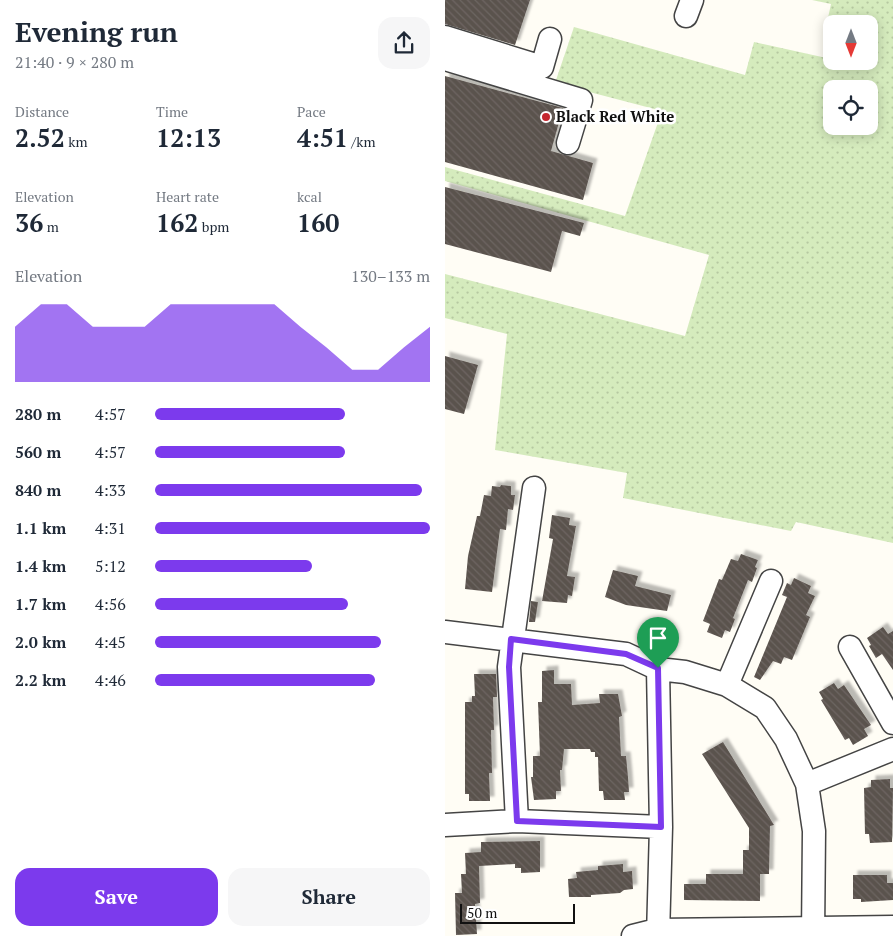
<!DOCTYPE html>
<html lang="en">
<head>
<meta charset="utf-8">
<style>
  :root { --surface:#fff; --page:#f6f6f7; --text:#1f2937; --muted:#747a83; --accent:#7c3aed }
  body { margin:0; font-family:"PT Serif",serif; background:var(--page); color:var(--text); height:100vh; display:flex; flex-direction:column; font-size:19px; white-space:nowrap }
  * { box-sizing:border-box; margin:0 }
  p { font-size:16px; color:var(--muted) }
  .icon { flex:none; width:28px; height:28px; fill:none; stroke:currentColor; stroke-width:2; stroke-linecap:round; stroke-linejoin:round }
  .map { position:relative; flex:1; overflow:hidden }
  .drawer { display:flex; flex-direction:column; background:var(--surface); width:445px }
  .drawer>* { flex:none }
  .needle { width:32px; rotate:180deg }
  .controls { position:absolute; left:378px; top:15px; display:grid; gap:10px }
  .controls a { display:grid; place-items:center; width:55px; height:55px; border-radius:10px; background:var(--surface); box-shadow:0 2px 12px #0003; font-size:25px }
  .scale { position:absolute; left:15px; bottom:12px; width:115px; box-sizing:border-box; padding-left:5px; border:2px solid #111; border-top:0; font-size:14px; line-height:18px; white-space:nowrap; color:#111; -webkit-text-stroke:4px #fff; paint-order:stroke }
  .pin { position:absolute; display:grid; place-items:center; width:42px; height:42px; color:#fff; margin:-51px -21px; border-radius:50% 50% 50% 0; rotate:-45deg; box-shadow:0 0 5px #0007 }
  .pin .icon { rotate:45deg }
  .round { display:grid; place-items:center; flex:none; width:52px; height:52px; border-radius:15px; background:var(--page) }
  .summary { display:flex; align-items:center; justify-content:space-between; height:85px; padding:0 15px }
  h1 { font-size:28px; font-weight:700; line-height:38px }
  .metrics { display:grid; grid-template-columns:repeat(3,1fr); gap:8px; height:85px; padding:5px 15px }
  .metrics div { display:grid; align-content:center }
  .metrics b { font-size:25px; font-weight:700 }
  .metrics small { font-size:14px; font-weight:400 }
  .metrics p { font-size:14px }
  .chart { height:140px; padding:10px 15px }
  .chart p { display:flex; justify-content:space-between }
  .chart svg { width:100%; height:90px; margin-top:5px; fill:var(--accent); opacity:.7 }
  .action { display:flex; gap:10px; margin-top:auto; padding:10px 15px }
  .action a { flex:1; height:58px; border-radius:15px; background:var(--accent); color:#fff; font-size:20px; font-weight:700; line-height:58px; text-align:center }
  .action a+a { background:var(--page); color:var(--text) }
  ul { padding:0 15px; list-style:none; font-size:16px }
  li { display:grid; grid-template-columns:80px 60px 1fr; align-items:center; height:38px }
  li i { height:12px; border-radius:6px; background:var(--accent) }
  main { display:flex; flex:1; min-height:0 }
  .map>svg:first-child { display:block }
</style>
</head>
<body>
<main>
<section class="drawer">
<div class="summary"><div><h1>Evening run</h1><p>21:40 · 9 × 280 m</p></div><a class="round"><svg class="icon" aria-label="share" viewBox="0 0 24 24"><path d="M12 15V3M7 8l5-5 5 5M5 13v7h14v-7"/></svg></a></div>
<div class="metrics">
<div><p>Distance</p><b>2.52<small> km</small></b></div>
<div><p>Time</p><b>12:13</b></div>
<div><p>Pace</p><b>4:51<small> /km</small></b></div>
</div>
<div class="metrics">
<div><p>Elevation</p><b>36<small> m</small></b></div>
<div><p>Heart rate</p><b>162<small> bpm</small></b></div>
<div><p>kcal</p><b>160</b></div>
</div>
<div class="chart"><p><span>Elevation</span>130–133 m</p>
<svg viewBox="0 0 160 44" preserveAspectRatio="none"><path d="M0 44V17L10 6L20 6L30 17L40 17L50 17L60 6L70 6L80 6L90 6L100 6L110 17L120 27L130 38L140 38L150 27L160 17V44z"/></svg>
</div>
<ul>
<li><b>280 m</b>4:57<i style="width:69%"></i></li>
<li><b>560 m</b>4:57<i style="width:69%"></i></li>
<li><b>840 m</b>4:33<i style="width:97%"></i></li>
<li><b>1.1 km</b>4:31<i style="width:100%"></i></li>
<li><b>1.4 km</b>5:12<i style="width:57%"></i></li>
<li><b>1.7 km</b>4:56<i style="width:70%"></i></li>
<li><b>2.0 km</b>4:45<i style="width:82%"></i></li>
<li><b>2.2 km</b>4:46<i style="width:80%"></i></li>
</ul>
<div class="action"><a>Save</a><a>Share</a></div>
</section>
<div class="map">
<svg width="448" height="936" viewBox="0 0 448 936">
  <defs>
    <pattern id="grass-dots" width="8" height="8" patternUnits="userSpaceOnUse" patternTransform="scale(1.25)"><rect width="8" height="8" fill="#d5ebbd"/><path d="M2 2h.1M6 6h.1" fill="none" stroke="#b6c8a1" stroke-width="1.8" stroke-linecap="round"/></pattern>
    <pattern id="building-back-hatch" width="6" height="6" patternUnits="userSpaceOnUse" patternTransform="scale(1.25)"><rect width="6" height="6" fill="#5a524d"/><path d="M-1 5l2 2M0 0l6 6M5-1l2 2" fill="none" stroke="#6d6662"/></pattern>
    <filter id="shadow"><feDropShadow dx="4.5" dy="-4.5" stdDeviation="1" flood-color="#0004"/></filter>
  </defs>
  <rect width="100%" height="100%" fill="#fffdf5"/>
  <path fill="url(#grass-dots)" fill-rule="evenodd" d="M367,0H448V543L351,522L346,531L178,498L182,473L50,450L62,334L0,318V274L240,336L264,255L0,181V167L180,216L217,111L110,83L129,27L300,75L309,42L386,59V61H424V24H386V28L381,27L386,4ZM386,89H424V126H386Z"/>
  <path fill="url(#building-back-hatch)" filter="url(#shadow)" d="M0,0H85L70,45L0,24Z
    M0,76L118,108L106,151L148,163L138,200L0,162Z
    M0,187L139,223L135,236L117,231L106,272L0,244Z
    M0,356L33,365L19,414L0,409Z
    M56,485L66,486V495H70L68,510L63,509L61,530L55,529L47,592L20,589L23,556L32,516H35L39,495L46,496L47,486L55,487Z
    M107,515L125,518L124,525L131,526L122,576L130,577L127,596L123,595L122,603L97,601L108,539L104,538Z
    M296,554L313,560L310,567L312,568L307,582L303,580L288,618L290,619L285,632L280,630L277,638L262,632L265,624L258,621L274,579L277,580L286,559L293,561Z
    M168,570L193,576L190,586L226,595L222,611L181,605L160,597Z
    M349,578L366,586L363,593L370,596L361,615L365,617L347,660L339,657L336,664L328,661L315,680L309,677L342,597L337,595L342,583L346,585Z
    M86,601L93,602L90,622H84Z
    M438,627L443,634L448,631V670L437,654L431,658L424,646L426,645L422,638Z
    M109,670V684H126L127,705L155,703L154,694H173L177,716L174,717L176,756H181L183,777L184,792H179L180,800H159L158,791H154L153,757H150V752H146L145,749H119L117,770H115L116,791H111V799L89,800L86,777H88V756H95L93,702H97V671Z
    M29,674H51L52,697H48L49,730H46L47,773H44L45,801H24V794H20V702H27V696H30Z
    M389,683L393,689L399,685L426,725L419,729L423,736L408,745L404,738L400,740L376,700L378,699L374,692Z
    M278,742L329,825L325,826L324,874H315V901L239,900V884H261V874H298V850H304V828L257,754Z
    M445,779V788H448L447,842L425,843L424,834H420L419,788L426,787V780Z
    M95,841V872L76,873V868H70V864L34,866L35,903L30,904L32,934L11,935L10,893H17L16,874H21L20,853L36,852V842Z
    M178,864V872L187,871L188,889L179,890L175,893L146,895V897H124L123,879L132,878L131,872L153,870V866Z
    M408,875H442V883H448V900L416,902V899H408Z"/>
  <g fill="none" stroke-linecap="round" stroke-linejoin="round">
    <g stroke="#444" stroke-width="25">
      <path id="minor" d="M241,16L247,0
        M0,37L97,67L105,39
        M0,59L136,100L123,143
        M0,632L181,654L213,669L240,672L282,685L320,708L341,739L362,784L369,831L368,936
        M405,647L448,723
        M213,669L216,827L213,936
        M282,685L326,581
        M362,784L448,749
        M72,821L64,667L89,488
        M0,825L72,821L216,827
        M188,936L212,930L448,927"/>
    </g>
    <use href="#minor" stroke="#fff" stroke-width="22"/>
  </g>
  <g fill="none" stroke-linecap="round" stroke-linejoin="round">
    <g stroke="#fff" stroke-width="10">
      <path id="route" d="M66,639L181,654L213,668L216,827L72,821L64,667Z"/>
    </g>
    <use href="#route" stroke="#7c3aed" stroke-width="6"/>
  </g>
  <circle fill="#c4262e" stroke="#fff" stroke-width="2" cx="101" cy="117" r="5"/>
  <g text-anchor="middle" stroke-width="5" stroke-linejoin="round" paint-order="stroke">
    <g font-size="15" font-weight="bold" fill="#111" stroke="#fff" text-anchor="start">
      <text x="111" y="122">Black Red White</text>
    </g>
  </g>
</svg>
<div class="controls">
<a><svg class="needle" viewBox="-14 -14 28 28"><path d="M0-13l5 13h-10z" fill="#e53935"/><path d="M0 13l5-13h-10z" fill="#747a83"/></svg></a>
<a><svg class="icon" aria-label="locate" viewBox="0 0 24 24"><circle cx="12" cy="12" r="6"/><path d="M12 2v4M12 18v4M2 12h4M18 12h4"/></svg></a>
</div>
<div class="scale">50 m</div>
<div class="pin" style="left:213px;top:668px;background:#1e9e55"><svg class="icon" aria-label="arrive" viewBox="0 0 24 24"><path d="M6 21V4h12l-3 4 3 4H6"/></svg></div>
</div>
</main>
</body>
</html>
